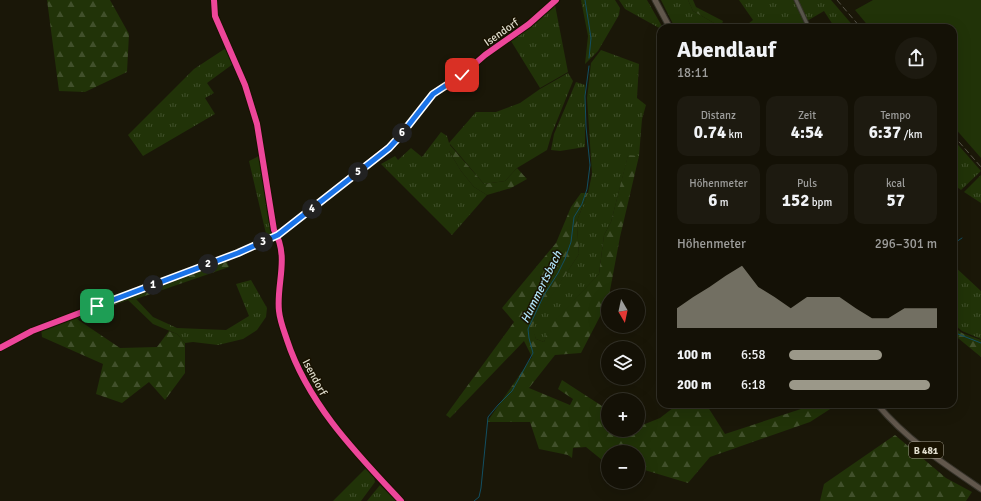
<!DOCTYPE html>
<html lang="de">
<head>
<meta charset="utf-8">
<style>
  :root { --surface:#141106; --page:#1d1a10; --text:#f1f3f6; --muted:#9d9d9b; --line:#333128; --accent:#9b9889 }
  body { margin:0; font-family:Signika,sans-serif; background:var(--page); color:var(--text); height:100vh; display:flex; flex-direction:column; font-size:15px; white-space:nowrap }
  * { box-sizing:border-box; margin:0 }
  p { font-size:13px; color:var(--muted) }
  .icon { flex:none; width:22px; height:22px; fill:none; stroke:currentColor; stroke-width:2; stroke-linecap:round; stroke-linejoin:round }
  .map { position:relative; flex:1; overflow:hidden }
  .details { position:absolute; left:657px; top:24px; width:300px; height:384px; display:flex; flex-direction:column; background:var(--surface); border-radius:12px; box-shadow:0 4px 16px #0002,0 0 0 1px var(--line) }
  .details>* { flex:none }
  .needle { width:26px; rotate:171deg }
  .fabs { position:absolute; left:601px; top:289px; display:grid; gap:8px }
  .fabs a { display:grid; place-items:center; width:44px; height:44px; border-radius:50%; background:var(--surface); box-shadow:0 4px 16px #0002,0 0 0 1px var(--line); font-size:20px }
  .pin { position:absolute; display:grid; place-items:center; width:34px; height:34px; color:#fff; margin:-17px; border-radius:8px; box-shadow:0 2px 6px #0006 }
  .km { position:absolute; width:20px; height:20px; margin:-10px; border-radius:50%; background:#222; color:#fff; font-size:11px; line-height:20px; text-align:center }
  .round { display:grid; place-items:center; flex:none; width:42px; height:42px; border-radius:21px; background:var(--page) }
  .summary { display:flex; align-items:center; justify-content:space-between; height:68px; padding:0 20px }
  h1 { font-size:22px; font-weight:700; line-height:30px }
  .figures { display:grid; grid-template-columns:repeat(3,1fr); gap:6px; height:68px; padding:4px 20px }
  .figures div { display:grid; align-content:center; border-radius:10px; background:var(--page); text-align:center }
  .figures b { font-size:17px; font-weight:700 }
  .figures small { font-size:11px; font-weight:400 }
  .figures p { font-size:11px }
  .chart { height:112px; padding:8px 20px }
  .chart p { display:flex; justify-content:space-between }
  .chart svg { width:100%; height:72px; margin-top:4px; fill:var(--accent); opacity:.7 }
  ul { padding:0 20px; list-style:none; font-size:13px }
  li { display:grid; grid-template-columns:64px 48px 1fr; align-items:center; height:30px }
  li i { height:10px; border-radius:5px; background:var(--accent) }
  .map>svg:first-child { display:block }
</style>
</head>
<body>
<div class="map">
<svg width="981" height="501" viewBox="0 0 981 501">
  <defs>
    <pattern id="grass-tufts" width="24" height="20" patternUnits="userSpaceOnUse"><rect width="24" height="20" fill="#213308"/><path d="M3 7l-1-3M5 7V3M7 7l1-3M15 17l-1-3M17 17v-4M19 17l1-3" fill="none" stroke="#41502b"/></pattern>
    <pattern id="forest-firs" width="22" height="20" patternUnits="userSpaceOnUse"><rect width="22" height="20" fill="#213308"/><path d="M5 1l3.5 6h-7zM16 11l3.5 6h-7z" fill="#41502b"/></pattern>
  </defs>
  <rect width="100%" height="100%" fill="#1a1708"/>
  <path fill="url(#grass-tufts)" d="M581,0H615L620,8L619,15L598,51L585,64L588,36Z
    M619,0H647L663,28L661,29L625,9Z
    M661,0H688L693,11L721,27V28H675Z
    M739,0H794L808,28H743L753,20Z
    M797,0H831L855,28H835L824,11L807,21Z
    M555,5L568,72L540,88L511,41L533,25Z
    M226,48L233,64L207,83L214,93L205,98L215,114L143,156L128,135L194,69Z
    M601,50L639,64L637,98L646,105L642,119L639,156H628L611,222L604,235L599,274L551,325L544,342L536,339L531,326L579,254L577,226L578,218L588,193L592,174L587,98L591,63Z
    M568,73L573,81L552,133L547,150L517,168L505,181L484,184L450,144L449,151L461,171L474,187L487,195L452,235L381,164L395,156L398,160L411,148L422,157L441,132L447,136L449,143L476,112H496L520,103L540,89Z
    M576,82L585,85V147L560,151L551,150L554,134Z
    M953,139L981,171L961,190L953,184Z
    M261,155L274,235L267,238L249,161Z
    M981,175V203L964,192Z
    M953,265L981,291V339L962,331L955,325H953Z
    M251,280L267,308L266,317L257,330L243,339L218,345L193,342L185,343L177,334L153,324L128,300L136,299L153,317L177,328L226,330L249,316L236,284Z
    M366,468L374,477L375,482L361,501H333Z
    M380,485L396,501H367Z"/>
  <path fill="url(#forest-firs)" d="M47,0H110L129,34L127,72L85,92L59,91Z
    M688,0H693L696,7L723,21L721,27L693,11Z
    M449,144L484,184L505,181L517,168L527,179L511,188L487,195L474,187L461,171L449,151Z
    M628,155L639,156L620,237L608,301L581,353L555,355L529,388L570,405L573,399L558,389L562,380L602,406L608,417V430H638V425L640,426L660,418L678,404H706L725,434L804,408L811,404H838L810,422L710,457L688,483L638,468V452H608V461L602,460L586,447L573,448L572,458L568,455L539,449L530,422H487L532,357L524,341L450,418L446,415L514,322L502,308L556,243L571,207L581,193H588L578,218L577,226L579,254L532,326L536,339L544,342L550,325L599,274L604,235L611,222Z
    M226,260L229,267L136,299L128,300L77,319L120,348L157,347L169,331L177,334L185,343V373L165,400L149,382L122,403L96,394L103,364L42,337L41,328Z
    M954,327L962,333L981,340V357L953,334V328Z
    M895,435L946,478L972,492L966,501H820L824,484Z"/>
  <path fill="#213308" d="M873,0H981V158L953,126V28H939L938,25L931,28H870L855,10Z"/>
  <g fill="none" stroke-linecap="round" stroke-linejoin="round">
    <path stroke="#124f62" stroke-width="1" d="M585,0L591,38L589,58
      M953,244L962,238
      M953,332L981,343
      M474,501L479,497L481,488L488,417L498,405L512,391L533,353L529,338L528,329L544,295L558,273L565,259L571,242L574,217L582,204L587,189L590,165L586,127L585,96L589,66"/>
    <g stroke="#36332a" stroke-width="5">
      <path id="street" d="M214,0L215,16L245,85L257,124L274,230C290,257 276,284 279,311C280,321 284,331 287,340C308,404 356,453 401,501
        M796,0L809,28
        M0,348L32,331L238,253L278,235L389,147L400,136L433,94L462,75L485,55L529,24L556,0"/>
    </g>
    <g stroke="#36332a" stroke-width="7">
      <path id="primary" d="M655,0L670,28
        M877,404C906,439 944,464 981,489"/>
    </g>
    <use href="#street" stroke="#58564b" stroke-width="3"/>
    <use href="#primary" stroke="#61574c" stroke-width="5"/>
    <path stroke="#59564b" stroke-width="1" stroke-dasharray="6 3" stroke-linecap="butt" d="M837,0L861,28
      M953,135L981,167"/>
    <g stroke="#181200" stroke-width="8">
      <path id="cycleway" d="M214,0L215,16L245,85L257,124L274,230C290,257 276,284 279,311C280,321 284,331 287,340C308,404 356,453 401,501
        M0,348L32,331L238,253L278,235L389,147L400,136L433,94L462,75L485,55L529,24L556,0"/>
    </g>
    <use href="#cycleway" stroke="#ed469a" stroke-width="6"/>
  </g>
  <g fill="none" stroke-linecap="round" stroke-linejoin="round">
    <g stroke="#fff" stroke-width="8">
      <path id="route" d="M97,306L238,253L278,235L389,148L400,136L433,94L462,75"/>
    </g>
    <use href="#route" stroke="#1a73e8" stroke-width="5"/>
  </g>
  <g text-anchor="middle" stroke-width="3" stroke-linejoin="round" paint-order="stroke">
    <rect fill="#181200" stroke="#a5a190" stroke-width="1" x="909" y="442" width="34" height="16" rx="3"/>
    <g font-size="10" font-weight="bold" fill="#e1dece">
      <text x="926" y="454">B 481</text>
    </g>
    <g font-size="11" fill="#e1dece" stroke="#181200">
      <text transform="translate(501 32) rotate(-35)" y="4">Isendorf</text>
      <text transform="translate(315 377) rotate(62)" y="4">Isendorf</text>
    </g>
    <g font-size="12" font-style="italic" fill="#b0e3f9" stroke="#181200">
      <text transform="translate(541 287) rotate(-64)" y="4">Hummertsbach</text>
    </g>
  </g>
</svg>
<div class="fabs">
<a><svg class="needle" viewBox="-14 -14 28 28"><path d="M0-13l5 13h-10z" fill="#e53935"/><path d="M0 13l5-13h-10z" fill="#9d9d9b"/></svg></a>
<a><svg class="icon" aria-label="layers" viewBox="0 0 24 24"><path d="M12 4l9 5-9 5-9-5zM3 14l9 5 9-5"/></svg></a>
<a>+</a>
<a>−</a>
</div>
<div class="pin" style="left:97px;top:306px;background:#1e9e55"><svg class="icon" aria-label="arrive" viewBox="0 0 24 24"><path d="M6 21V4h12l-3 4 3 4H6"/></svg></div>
<div class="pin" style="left:462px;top:75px;background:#d93025"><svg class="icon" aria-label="check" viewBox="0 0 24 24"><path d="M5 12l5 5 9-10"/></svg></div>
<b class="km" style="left:153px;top:285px">1</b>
<b class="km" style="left:208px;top:264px">2</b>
<b class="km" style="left:263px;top:242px">3</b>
<b class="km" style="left:312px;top:209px">4</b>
<b class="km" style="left:358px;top:172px">5</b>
<b class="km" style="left:402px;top:133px">6</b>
<section class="details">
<div class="summary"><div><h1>Abendlauf</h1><p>18:11</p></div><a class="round"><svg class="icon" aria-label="share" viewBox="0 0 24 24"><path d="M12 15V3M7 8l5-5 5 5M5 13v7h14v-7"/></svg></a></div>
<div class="figures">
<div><p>Distanz</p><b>0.74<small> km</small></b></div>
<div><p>Zeit</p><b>4:54</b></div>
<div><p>Tempo</p><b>6:37<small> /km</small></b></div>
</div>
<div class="figures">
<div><p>Höhenmeter</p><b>6<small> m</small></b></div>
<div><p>Puls</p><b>152<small> bpm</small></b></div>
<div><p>kcal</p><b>57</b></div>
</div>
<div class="chart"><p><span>Höhenmeter</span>296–301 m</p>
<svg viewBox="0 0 160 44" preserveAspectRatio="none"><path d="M0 44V32L10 25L20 19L30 12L40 6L50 19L60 25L70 32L80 25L90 25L100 25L110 32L120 38L130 38L140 32L150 32L160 32V44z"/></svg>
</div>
<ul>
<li><b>100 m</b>6:58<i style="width:63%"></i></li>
<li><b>200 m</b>6:18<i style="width:95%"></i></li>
</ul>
</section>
</div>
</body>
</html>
